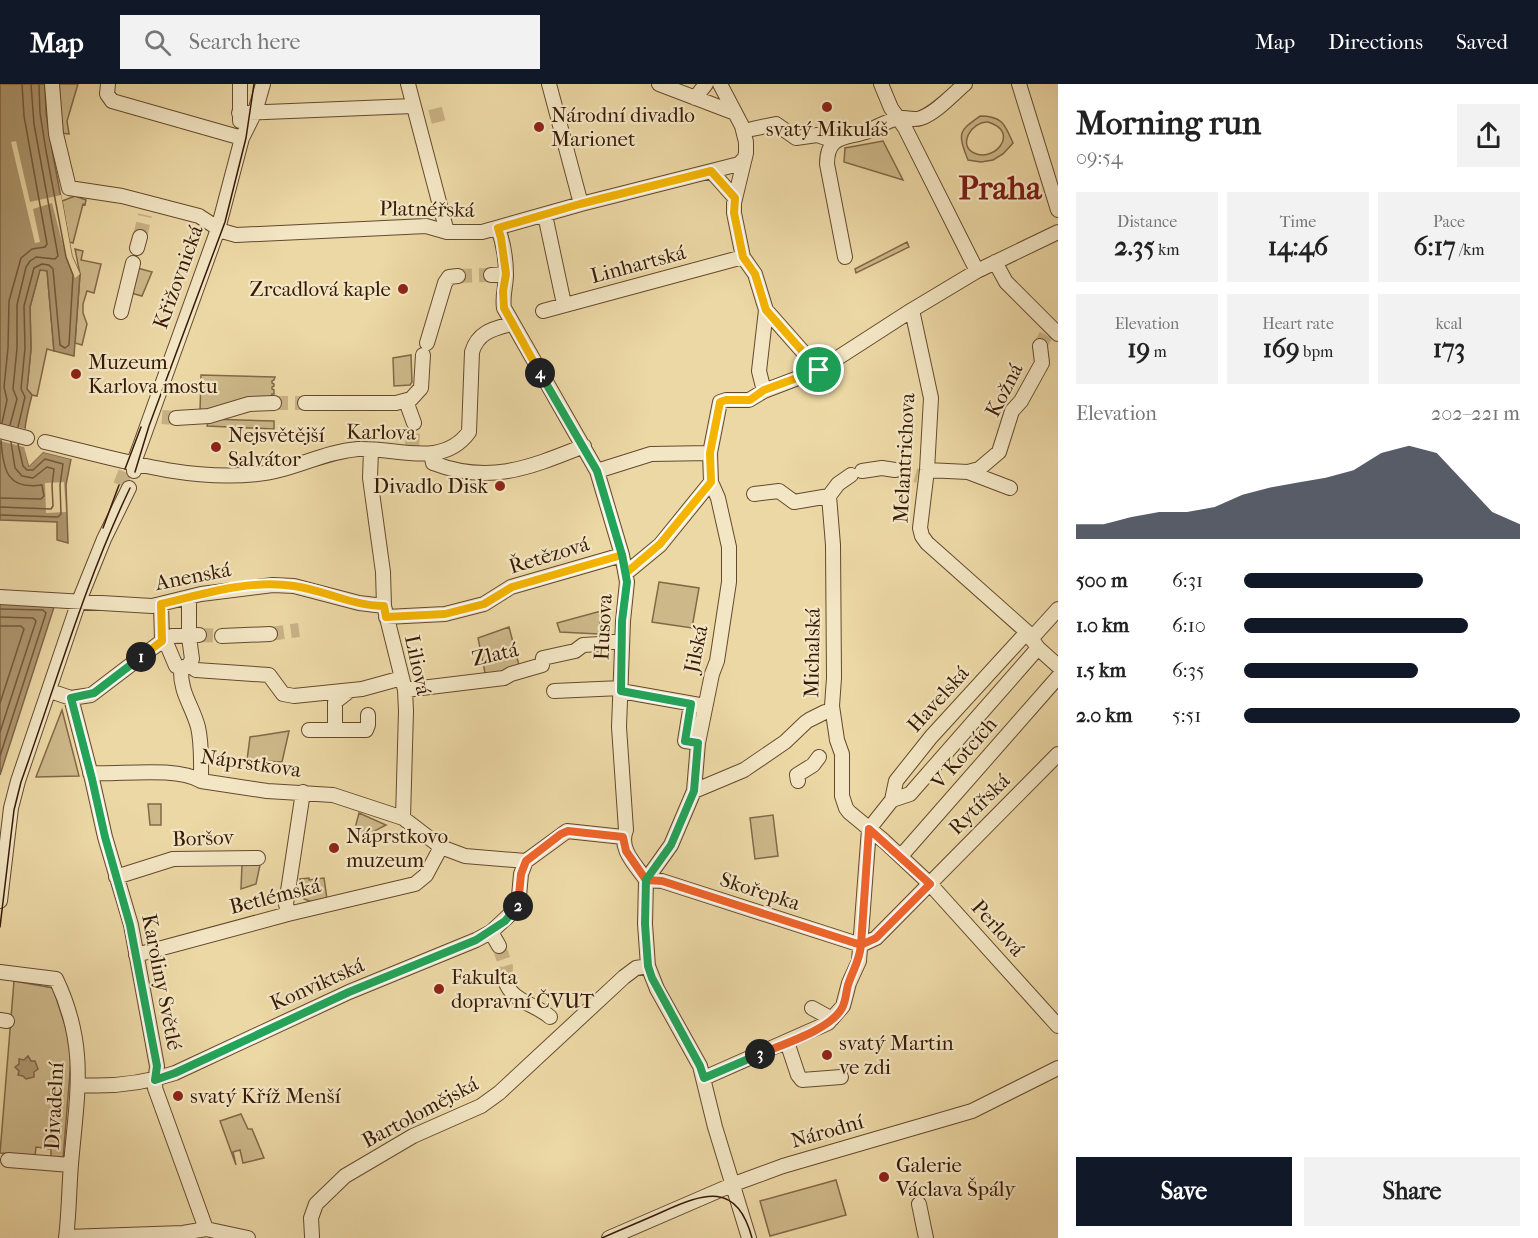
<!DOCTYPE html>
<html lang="en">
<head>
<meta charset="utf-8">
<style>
  :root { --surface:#fff; --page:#f2f2f2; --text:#222; --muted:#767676; --accent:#111827 }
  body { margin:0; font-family:"IM FELL French Canon",serif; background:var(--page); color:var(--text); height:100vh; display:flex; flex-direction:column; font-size:22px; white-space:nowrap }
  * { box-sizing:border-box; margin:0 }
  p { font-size:20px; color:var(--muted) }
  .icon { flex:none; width:33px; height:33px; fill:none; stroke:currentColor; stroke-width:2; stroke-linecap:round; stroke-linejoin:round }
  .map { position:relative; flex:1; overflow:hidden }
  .panel { display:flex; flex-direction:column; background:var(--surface); width:480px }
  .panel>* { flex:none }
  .pin { position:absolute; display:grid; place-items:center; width:51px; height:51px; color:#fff; margin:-26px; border:3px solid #fff; border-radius:50%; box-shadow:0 2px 6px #0007 }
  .km { position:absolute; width:30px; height:30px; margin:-15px; border-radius:50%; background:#222; color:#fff; font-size:16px; line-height:30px; text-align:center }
  .round { display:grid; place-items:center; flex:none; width:63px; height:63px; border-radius:0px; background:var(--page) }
  .summary { display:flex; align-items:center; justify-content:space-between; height:102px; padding:0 18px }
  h1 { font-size:33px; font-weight:700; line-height:45px }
  .figures { display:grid; grid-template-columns:repeat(3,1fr); gap:9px; height:102px; padding:6px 18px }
  .figures div { display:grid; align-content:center; border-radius:0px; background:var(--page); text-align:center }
  .figures b { font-size:26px; font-weight:700 }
  .figures small { font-size:16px; font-weight:400 }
  .figures p { font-size:16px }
  .chart { height:168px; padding:12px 18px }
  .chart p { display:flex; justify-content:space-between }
  .chart svg { width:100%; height:108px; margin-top:6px; fill:var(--accent); opacity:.7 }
  .cta { display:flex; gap:12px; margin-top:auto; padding:12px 18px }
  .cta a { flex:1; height:69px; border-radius:0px; background:var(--accent); color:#fff; font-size:24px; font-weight:700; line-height:69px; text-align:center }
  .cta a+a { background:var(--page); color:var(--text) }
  ul { padding:0 18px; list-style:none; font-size:20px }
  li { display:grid; grid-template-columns:96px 72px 1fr; align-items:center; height:45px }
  li i { height:15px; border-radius:8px; background:var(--accent) }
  header { display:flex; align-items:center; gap:36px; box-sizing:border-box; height:84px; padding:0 30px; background:var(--accent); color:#fff }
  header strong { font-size:28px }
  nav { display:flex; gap:33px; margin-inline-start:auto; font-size:21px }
  .search { width:420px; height:54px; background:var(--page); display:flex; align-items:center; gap:15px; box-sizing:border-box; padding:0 21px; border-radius:0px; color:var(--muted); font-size:22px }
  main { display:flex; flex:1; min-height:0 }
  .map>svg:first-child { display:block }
</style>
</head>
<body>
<header>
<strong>Map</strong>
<div class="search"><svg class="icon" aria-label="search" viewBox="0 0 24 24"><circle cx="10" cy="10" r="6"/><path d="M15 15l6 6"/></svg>Search here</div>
<nav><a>Map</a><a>Directions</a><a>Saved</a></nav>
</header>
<main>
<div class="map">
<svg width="1058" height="1154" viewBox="0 0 1058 1154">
  <rect width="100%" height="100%" fill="#ecd8a5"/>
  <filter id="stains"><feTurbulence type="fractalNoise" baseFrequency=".00333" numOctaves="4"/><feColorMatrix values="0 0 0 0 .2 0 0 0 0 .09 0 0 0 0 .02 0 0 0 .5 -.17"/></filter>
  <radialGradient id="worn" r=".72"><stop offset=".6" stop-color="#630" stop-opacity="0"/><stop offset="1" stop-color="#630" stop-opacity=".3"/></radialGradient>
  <path fill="#cdb88a" stroke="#826848" stroke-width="1.5" fill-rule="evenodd" d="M55,0H78L67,37L69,50L60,49Z
    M980,32C1003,32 1005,41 1013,59L1003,70L993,76L981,78L968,76C957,48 959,47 980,32ZM988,38C1021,48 994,79 974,69C957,61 972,37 988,38Z
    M883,57L903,96L844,78L845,64Z
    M75,112L86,116L85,121L83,120L73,159L69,158L62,117Z
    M907,158L909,163L856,189L855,185Z
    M75,165L83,167L81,176L101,180L94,209L87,207L83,220V229L87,240L82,261L75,259L80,190Z
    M134,183L152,188L142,212L131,209Z
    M40,185L47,186L54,267L47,265L37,312L32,311L27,305L31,265L30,223Z
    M411,271L412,298L410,301L394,302L393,274Z
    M201,291L275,293L274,296L272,297V299L274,300V302L272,303V305L274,306V310H272L271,313L200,328Z
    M209,335L274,337V345L207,342Z
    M659,498L699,504L692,544L652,538Z
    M601,527L599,550L560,548L557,539Z
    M509,543L520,585L486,594L478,554Z
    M62,626L79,692L36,693Z
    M289,647L282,678L247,676L250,653Z
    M148,720H161V741H150Z
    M359,729L386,741C376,746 366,754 354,748Z
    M773,731L778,772L755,775L750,734Z
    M242,780L260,781L256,800L241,805Z
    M309,794V796L324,794L327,815L312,818L304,815L300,795Z
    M14,897L53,904L72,963L63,1075L51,1074V1065L36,1063L35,1072L0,1069Z
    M241,1030L248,1045H252L264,1074L243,1079L240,1066L233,1068L236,1081L220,1037Z
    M836,1096L846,1131L770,1152L760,1117Z"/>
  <path fill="#ae976f" stroke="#7e6545" stroke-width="1.5" d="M0,0H45L46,29L52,66L72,172L80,190L74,272L54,267L47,187L40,186L30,223L31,265L27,305L32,311C25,338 21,354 29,382L43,368L71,375L66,401L68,459L57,456V438L0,436Z
    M0,519L55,520L0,691Z
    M28,972L31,977H35L38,985L34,988V993L26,995L23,992L18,991L19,987L15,983L19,980V975L24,976Z"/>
  <path fill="#ecd8a5" d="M16,57L30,118L61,111L72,172L80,190L75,194L66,173L52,119L33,125L40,158L35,159L11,58Z
    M0,339L26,345L27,364L30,376L43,365L74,373L71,375L43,368L29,382L24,363L0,357Z
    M64,398L66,428L46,429L45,399Z"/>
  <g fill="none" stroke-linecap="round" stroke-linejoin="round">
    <path stroke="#72583b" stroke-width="1.5" d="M2,339L7,316L4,303L8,264L9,217L21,174L32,165L45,163L47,160L24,32L22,0
      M10,341L17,315L13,305L17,264V221L26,183L30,177L36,173L55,175L58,172L34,40L31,0
      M18,343L25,313L21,305L25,264L24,222L34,184L42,180L49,181L53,185L60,261L65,264L69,261L73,191L66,173L46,67L40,29L39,0
      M0,414L41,415L44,412L42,401C7,406 3,386 1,356
      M0,423L51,425L53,422L52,401L54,385L47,383L33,394L22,392L15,384L11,358
      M0,431L58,433L61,430L60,401L63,380L45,375L33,386H27L23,382L18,360
      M0,525L43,526L46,529L0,672
      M0,533L33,534L36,537L0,648
      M0,542H21L24,545L0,619"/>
    <path stroke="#c8b285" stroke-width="14" stroke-dasharray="14 7" stroke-linecap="butt" d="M430,33L449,28
      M140,153L145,131
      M458,192L491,191
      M1040,262L1046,251
      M274,319H305
      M162,333L176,334
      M412,363L414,339
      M895,386L918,392
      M120,401L126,386
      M270,550L299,546
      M199,551L222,552
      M499,862L506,883L505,896"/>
    <g stroke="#64492e" stroke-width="16">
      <path id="minor" d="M52,0L56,50L69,104L122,112L199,132L222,147L236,151L426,142L447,148H482L581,120L739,80L745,74
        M108,0L107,10L112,17L242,54
        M240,0V37
        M408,0L447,148
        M549,0L581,120
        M659,0L735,29
        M720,0L742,42L746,58V69L734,119V129L743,173L755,190L766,226
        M881,0L891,24L905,44L977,187
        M1019,0L1058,126
        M695,14L706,0
        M239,29L413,22
        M752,45L776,40L796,54L817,51L835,57
        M711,87L735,114
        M545,131L564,220
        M498,144C503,158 506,176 506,191C506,202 502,212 504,224L597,387L622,471L627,498L623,537L619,643L626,746C618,765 636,781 646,796
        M137,164L140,153
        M845,173L827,80C827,49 848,55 868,47C877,43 889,36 898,34C906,33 913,37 921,34C937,28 952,11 965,0
        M995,178L1006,198L1058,250
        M491,191L506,190
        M912,226L931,314L927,386L920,444L922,452L927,459L1027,548L1038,564L1058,582
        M543,227L743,173
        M121,228L133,179
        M427,259L445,199L449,193L458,192
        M764,307L759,287L766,226L819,286
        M406,317L414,339
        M305,319H396L411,315L421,304L423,271
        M176,334L209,332L249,320L274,319
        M0,347L27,354
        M45,358C113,374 187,398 257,390C292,387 322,368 358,365C396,363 442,385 469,348L472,268C478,248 493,245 511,240
        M371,366L370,394L383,488L384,522L405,606L406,627L403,734
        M431,370L433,379C490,401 531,383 584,362
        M927,386L968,388L979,385L999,368L1012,327L1021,317L1042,279L1040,262
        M134,387V378L140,362L218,145L242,54L255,28L263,0
        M597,387L651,370L710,369
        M862,387L882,384L895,386
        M968,388L1010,404
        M851,391L838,400L829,412L833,461L834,594L832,622L837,656L842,670V712L846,724L849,728L884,757L930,800L1058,942
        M754,410L779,407L794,418L829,412
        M626,489L660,461L711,398
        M0,513L152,522L201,510L273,501L294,502L359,519L384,522
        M161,520L162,557
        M386,533L445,530L484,520L511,503L622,471
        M222,552L270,550
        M1031,555L1058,525
        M165,556L176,582L181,584L189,581L192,575L189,553V513
        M189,581L196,586L269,591L283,610L294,612L362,605L402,594
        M181,584C180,609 192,621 198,643C202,660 201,680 201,697
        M405,606L504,594L511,590L542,581L543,574L575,567L583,561L601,560L605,558H622
        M50,607L71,614L91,611L162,557L172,552L199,551
        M554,607L621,604
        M621,607L705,622
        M71,614L92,695L105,753L131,841L157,982L155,1004L206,1145L248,1154
        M691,620L685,657L698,659
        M809,636L825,628H833
        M309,646H335V618L348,608
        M335,646H366L368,641V631
        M90,689C119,691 176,682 201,697L267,707L333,711L403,734L441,763L465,772L526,777L567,747L623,753
        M798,697L797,691L813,681L819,673
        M694,707L744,686L785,658L806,638
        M892,716L910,710L1038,564
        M869,745L892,716L896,697L931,653L1027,548
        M901,772L1058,593
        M116,793L173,775L258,774
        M646,796L671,761L694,707L698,659L712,590L717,577L729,498V463L718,414L711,398L710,369L720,318L726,316H749L764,307L819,286L912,226L977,187L1058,148
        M646,796L645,840L648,882L657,905L700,982L715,1043L749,1154
        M646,796L662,797L861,861
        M0,817L11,724L18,697L79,517L104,455L129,404
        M288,830L286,820L303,708
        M491,848L499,862
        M861,861L876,854L1058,670
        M136,871L288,830L415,800L426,791L441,763
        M0,888L56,895C88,962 77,1010 71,1080C69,1105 69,1130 66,1154
        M505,896C511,918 536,920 550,933
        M812,924L832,935
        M0,936L7,937
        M787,958L798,991L802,996L841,993
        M704,994L828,939L843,922L849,899L859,877L869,745
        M79,1001C110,1003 145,999 175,989L349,908L476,856L491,848L518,823L521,790L526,777
        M8,1076L71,1081
        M919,1120L926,1154
        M312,1152L311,1134L316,1120L345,1092L413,1052L481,1022L499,1009L624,893L636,884L648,882
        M66,1153L183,1149L206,1145
        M609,1154L734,1100L783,1082L972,1027L1058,984"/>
    </g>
    <use href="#minor" stroke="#f3e6c4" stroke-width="14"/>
    <path stroke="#371907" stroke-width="1.5" d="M125,385L141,343
      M135,388L149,342L225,138L246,54L254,0
      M103,444L119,401
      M0,843L14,726L21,698C56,600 85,498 130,404
      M602,1154C622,1145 642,1137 662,1128C704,1109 737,1097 752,1154"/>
  </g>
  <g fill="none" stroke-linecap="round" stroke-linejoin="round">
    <g stroke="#fff" stroke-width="12">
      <path id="split-1" d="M141,573L162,557L161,520C203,510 250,495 294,502C324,506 353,522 384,522L386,533L445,530L484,520L512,503L622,471L626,489L660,460L711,398L710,369L720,318L726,316H750L764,306L819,286"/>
    </g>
    <g stroke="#fff" stroke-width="12">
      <path id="split-2" d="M141,573L94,609L71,614L92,695L105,753L130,841L157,982L155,996L175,989L349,908L476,856L505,837L518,822"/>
    </g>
    <g stroke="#fff" stroke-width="12">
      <path id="split-3" d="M518,822L521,790L526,777L561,750L568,747L623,753L626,767L646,796L662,797L861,861L869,745L930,800L876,854L861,861C859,879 853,885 848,901C846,908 846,917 842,924C830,946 783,960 760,970"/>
    </g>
    <g stroke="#fff" stroke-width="12">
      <path id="split-4" d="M540,289L597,387L622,471L627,498L622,537L621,607L691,620L685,657L698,659L694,707L671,761L646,796L645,840L648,882L652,894L700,982L704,994L760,970"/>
    </g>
    <g stroke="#fff" stroke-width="12">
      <path id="split-5" d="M540,289L504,224L503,207L506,190L501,154L498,144L580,120L711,87L735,114L734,129L743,173L755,190L766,226L819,286"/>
    </g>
    <use href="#split-1" stroke="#f5b400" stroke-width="8"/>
    <use href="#split-2" stroke="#22a559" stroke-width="8"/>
    <use href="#split-3" stroke="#f0652b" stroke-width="8"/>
    <use href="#split-4" stroke="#22a559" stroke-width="8"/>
    <use href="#split-5" stroke="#f5b400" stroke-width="8"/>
  </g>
  <g fill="#8f2418" stroke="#f3e6c4" stroke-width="2">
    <circle cx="827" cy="23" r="6"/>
    <circle cx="539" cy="43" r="6"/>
    <circle cx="403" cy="205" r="6"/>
    <circle cx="76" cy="290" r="6"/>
    <circle cx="216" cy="363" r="6"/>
    <circle cx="500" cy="402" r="6"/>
    <circle cx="334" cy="764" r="6"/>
    <circle cx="439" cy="905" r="6"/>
    <circle cx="827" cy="971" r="6"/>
    <circle cx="178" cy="1012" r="6"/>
    <circle cx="884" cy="1093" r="6"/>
  </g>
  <g text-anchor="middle" stroke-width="4.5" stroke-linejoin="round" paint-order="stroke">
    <g font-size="21" fill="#371907" stroke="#f3e6c4" text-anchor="start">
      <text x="551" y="38">Národní divadlo<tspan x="551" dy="24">Marionet</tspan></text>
      <text x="827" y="52" text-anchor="middle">svatý Mikuláš</text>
      <text x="391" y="212" text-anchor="end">Zrcadlová kaple</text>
      <text x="88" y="285">Muzeum<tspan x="88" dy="24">Karlova mostu</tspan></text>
      <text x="228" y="358">Nejsvětější<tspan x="228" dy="24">Salvátor</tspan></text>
      <text x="488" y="409" text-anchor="end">Divadlo Disk</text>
      <text x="346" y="759">Náprstkovo<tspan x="346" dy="24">muzeum</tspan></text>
      <text x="451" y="900">Fakulta<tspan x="451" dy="24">dopravní ČVUT</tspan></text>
      <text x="839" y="966">svatý Martin<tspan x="839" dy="24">ve zdi</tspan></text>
      <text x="190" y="1019">svatý Kříž Menší</text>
      <text x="896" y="1088">Galerie<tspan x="896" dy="24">Václava Špály</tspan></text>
    </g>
    <g font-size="21" fill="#371907" stroke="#f3e6c4">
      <text transform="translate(427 125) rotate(1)" y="7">Platnéřská</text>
      <text transform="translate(638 180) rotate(-15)" y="7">Linhartská</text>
      <text transform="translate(178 193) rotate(-70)" y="7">Křižovnická</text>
      <text transform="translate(1004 306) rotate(-63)" y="7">Kožná</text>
      <text transform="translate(381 348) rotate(1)" y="7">Karlova</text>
      <text transform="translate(904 374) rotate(-87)" y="7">Melantrichova</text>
      <text transform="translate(549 471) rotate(-17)" y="7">Řetězová</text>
      <text transform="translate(193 492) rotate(-11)" y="7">Anenská</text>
      <text transform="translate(603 543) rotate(-87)" y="7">Husova</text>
      <text transform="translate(696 565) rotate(-78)" y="7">Jilská</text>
      <text transform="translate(812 569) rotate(-89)" y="7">Michalská</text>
      <text transform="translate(495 570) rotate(-13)" y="7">Zlatá</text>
      <text transform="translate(418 581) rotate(78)" y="7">Liliová</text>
      <text transform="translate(938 615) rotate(-48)" y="7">Havelská</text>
      <text transform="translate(964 669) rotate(-49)" y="7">V Kotcích</text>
      <text transform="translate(251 679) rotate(8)" y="7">Náprstkova</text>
      <text transform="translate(979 720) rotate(-45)" y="7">Rytířská</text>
      <text transform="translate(203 754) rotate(-2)" y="7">Boršov</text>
      <text transform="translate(760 807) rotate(18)" y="7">Skořepka</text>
      <text transform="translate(275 812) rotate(-14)" y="7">Betlémská</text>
      <text transform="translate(998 844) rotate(48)" y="7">Perlová</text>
      <text transform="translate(162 898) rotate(79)" y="7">Karoliny Světlé</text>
      <text transform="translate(317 900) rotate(-24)" y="7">Konviktská</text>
      <text transform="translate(54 1022) rotate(-87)" y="7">Divadelní</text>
      <text transform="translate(420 1028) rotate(-28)" y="7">Bartolomějská</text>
      <text transform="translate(827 1047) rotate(-16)" y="7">Národní</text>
    </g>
    <g font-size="33" font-weight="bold" fill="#7a1f14" stroke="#f3e6c4">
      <text x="1000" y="115">Praha</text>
    </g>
  </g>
  <rect width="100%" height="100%" filter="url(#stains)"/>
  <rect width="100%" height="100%" fill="url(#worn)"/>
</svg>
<div class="pin" style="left:819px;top:286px;background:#1e9e55"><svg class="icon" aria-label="arrive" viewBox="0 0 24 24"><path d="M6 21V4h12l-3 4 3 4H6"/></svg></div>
<b class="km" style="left:141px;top:573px">1</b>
<b class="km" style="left:518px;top:822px">2</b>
<b class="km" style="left:760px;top:970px">3</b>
<b class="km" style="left:540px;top:289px">4</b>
</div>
<section class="panel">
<div class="summary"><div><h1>Morning run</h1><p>09:54</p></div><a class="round"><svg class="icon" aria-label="share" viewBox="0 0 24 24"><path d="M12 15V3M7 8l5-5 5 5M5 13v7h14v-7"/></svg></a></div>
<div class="figures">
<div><p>Distance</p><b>2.35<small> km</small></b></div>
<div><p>Time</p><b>14:46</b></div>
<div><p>Pace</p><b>6:17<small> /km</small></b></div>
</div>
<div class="figures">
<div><p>Elevation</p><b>19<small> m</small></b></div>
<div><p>Heart rate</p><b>169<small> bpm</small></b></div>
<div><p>kcal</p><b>173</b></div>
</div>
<div class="chart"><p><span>Elevation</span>202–221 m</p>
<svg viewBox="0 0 160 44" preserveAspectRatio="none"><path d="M0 44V38L10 38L20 35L30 33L40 33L50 31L60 26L70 23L80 21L90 19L100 16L110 9L120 6L130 9L140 21L150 33L160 38V44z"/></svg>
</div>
<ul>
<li><b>500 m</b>6:31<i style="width:65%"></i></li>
<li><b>1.0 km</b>6:10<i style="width:81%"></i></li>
<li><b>1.5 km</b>6:35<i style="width:63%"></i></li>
<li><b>2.0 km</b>5:51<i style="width:100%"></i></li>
</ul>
<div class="cta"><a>Save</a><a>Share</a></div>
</section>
</main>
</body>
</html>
